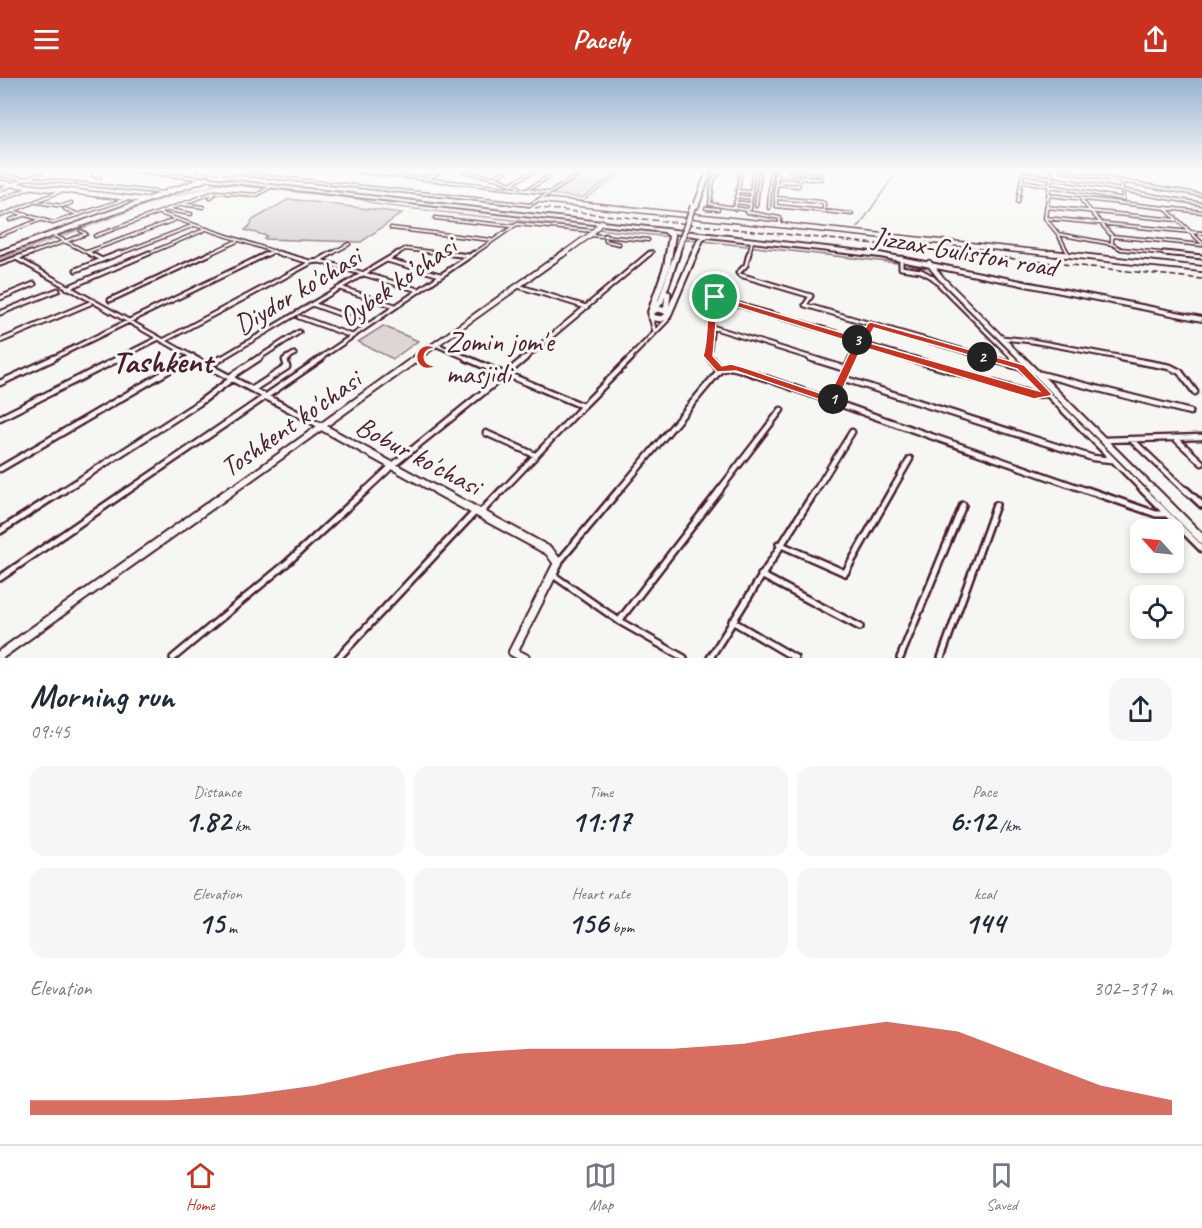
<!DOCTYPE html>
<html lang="en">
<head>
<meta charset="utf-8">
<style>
  :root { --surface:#fff; --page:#f6f6f7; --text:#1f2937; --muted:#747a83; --line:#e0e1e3; --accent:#c8321e }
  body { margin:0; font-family:Caveat,sans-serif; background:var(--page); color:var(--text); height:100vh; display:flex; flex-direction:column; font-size:22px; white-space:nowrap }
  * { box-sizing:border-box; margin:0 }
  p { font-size:20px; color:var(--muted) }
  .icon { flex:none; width:33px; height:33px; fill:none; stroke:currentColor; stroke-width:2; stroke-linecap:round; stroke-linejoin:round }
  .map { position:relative; height:580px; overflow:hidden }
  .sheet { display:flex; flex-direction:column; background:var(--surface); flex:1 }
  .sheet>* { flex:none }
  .needle { width:39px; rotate:297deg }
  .controls { position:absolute; left:1130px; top:441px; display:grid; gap:12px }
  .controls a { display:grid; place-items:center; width:54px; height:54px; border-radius:12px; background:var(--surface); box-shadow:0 3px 9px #0003; font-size:30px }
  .pin { position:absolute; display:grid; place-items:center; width:51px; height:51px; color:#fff; margin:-26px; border:3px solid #fff; border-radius:50%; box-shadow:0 2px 6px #0007 }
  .km { position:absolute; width:30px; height:30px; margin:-15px; border-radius:50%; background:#222; color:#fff; font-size:16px; line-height:30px; text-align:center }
  .round { display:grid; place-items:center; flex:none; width:63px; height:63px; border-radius:18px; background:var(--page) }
  .headline { display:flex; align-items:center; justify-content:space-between; height:102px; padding:0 30px }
  h1 { font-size:33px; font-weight:700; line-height:45px }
  .metrics { display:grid; grid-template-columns:repeat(3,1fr); gap:9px; height:102px; padding:6px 30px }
  .metrics div { display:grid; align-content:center; border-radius:15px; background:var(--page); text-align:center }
  .metrics b { font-size:30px; font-weight:700 }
  .metrics small { font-size:16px; font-weight:400 }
  .metrics p { font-size:16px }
  .chart { height:168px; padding:12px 30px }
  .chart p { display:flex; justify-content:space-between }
  .chart svg { width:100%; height:108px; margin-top:6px; fill:var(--accent); opacity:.7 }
  header { display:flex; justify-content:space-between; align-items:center; height:78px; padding:0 30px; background:var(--accent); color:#fff; font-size:27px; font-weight:700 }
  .tabs { display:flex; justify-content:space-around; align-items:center; height:84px; border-top:2px solid var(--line); background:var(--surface); font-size:16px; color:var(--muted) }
  .tabs a { display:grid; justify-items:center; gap:3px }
  .tabs .selected { color:var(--accent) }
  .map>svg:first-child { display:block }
</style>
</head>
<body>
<header><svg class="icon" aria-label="menu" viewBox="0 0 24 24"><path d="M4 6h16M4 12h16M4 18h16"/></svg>Pacely<svg class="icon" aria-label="share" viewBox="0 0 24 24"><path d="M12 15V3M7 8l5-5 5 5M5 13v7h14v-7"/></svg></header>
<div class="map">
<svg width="1202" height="580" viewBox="0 0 1202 580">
  <rect width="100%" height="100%" fill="#f6f6f2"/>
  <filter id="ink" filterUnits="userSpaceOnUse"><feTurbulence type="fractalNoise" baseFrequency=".0167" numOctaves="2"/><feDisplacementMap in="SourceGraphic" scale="12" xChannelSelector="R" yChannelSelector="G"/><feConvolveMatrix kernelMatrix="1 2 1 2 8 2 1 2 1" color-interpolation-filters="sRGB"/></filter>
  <g filter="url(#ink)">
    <path fill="#ddd6d5" stroke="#947a80" stroke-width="1.5" d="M588,93H620L582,120L551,116Z
      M289,121L402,135L361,164L264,161L267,158L245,152L252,145L251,143Z
      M383,248L418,263L393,281L358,264Z"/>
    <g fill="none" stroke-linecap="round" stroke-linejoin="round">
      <path stroke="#8e747a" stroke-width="1.5" d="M219,105L359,121L380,127L593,151
        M585,121L625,93
        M858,150L897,93
        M597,151L670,159
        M684,161L697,162
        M702,163L897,185
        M904,185L920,189L936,200L1150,414"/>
      <path stroke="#8e747a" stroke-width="2" d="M1148,412L1202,466"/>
      <path stroke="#bbadae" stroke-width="2" d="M11,177L161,121L212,108L240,93"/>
      <path stroke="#bbadae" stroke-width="3" d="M0,181L15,175"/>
      <g stroke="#4a1f2b" stroke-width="5">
        <path id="street-far3" d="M97,93L94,95L99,96L93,98L100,99
          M354,93L550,115
          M423,93L434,96
          M463,93L495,100L519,109
          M721,93L713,102L710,126L747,132L750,131L753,93
          M776,93V106L798,108L800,100
          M789,93L819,96L821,93
          M1052,93L1045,140L1058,156
          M1062,93L1202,117
          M1023,95L1202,126
          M242,96L530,127L586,93
          M0,97L26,101
          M495,99L506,93
          M776,99L807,100L805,93
          M29,100L164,115
          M426,101L441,93
          M807,101H821
          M1023,103L1123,121L1121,103
          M512,105L534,93
          M776,106V128L852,136
          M0,112L44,93
          M527,112L555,95
          M737,113L751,114
          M168,114L167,112L184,108
          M1048,117L1202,134
          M736,118L750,120
          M210,120L215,115
          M776,120L821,124L824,125V133
          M0,122L32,109
          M1082,123L1112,158
          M37,124L62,128L71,125
          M735,124L750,126
          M1018,124L1023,94
          M181,126L203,129
          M756,128L760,93
          M1046,129L1177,142
          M706,130L718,131
          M769,130L771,93
          M1165,130L1202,165
          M65,131L79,137
          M735,131L741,93
          M168,132L191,136
          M12,133L53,145L129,120
          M747,134L780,140V147
          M159,135L284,177
          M0,138L61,113
          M435,140L512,148
          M1045,140L1202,155
          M10,142L26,136
          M391,150L491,162
          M0,157L40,142
          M53,157L92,177
          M590,157L648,162
          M605,157L606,163L619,166
          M95,158L215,114L257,117L270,109
          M1112,166V158L1202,167
          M87,174L174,142
          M26,177L86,156L81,153
          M116,177L192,148
          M145,177L204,152
          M207,177L237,163
          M266,177L274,173
          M329,177L349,166
          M395,177L405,171L458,177
          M472,177L517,146L594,153
          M649,177L652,174
          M749,177L752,163
          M1069,177L1058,156L1112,166L1121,171L1179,177"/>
      </g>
      <g stroke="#4a1f2b" stroke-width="7">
        <path id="street-far2" d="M89,175L102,182
          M278,175L310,184L320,183L418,212
          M444,175L469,178
          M749,175L746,187L738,195L740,197L811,218L805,227L992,281
          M1164,175L1202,179
          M16,180L196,281
          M901,180V190L921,193L932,199L1014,281
          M387,182L440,197
          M318,183L332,175
          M0,186L31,175
          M76,192L120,175
          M518,208L586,229L650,175
          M67,210L149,175
          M340,210L395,228
          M0,220L34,206
          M715,220L854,260L863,266L914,281
          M110,222L211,175
          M312,226L368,246
          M0,235L58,212
          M299,239L352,258
          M651,239L655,254
          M712,249L815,281
          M1001,260L1032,263L1129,281
          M0,263L90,225
          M163,263L310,185
          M437,267L469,281
          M51,281L269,175
          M117,281L157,261
          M187,281L193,278
          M220,281L398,175
          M257,281L299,254
          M286,281L294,276
          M319,281L474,175
          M524,281L586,229
          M629,281L667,242L668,238
          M711,281L708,278L712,249L711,235L715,220L713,205
          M851,281L859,264L862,263L871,247"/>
      </g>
      <g stroke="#4a1f2b" stroke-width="9">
        <path id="street-far1" d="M193,280L321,348
          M466,280L505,297
          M810,280L846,291
          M909,280L1034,317L1047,316
          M987,280L1019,289
          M1012,280L1145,414
          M1121,280L1170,289L1180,294L1195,314
          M210,287L222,280
          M720,292L731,289L739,291L1091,414
          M506,296L525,280
          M1040,296L1190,334
          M230,299L259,280
          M842,300L1093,380L1111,382
          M0,305L54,280
          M253,311L287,289L285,282L288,280
          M832,323L852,280
          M0,340L120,280
          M486,355L535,377
          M1176,361L1202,385
          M1104,362L1202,359
          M1132,362L1187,414
          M0,391L190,280
          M61,414L199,325L233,300
          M126,414L322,280
          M364,414L393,387L506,296L583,328L631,280
          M501,414L583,328
          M618,414L720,292L710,280
          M718,414L781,332
          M815,414L852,354
          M891,414L910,381"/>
      </g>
      <g stroke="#4a1f2b" stroke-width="10">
        <path id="street" d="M1087,412L1156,436H1167
          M1143,412L1202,471
          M1186,412L1202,427
          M481,434L502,412
          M0,453L64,412
          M779,466L845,495L892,412
          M558,485L619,412
          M553,497L619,543L684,580
          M761,497L860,549
          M0,500L128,412
          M619,543L720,412
          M732,543L795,580
          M173,580L287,485L366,412
          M338,580L475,434
          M710,580L816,412
          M900,580L963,427
          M941,580L996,427"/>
      </g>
      <g stroke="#4a1f2b" stroke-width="7">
        <path id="secondary-far3" d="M0,105L145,122
          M541,122L1066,177
          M562,177L590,157L602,144"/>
      </g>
      <g stroke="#4a1f2b" stroke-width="8">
        <path id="secondary-far2" d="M1051,175L1202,191
          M929,185L941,200L1022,281
          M415,281L564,175"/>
      </g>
      <g stroke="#4a1f2b" stroke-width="10">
        <path id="secondary-far1" d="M1021,280L1155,414
          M322,349L440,414
          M230,414L417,280"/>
      </g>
      <g stroke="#4a1f2b" stroke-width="12">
        <path id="secondary" d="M437,412L549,473L558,485L513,574L525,580
          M1153,412L1202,461
          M0,577L232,412"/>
      </g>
      <g stroke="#4a1f2b" stroke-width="8">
        <path id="primary-far1" d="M696,128L709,93
          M0,175L208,100
          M676,177L680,166"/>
      </g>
      <g stroke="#4a1f2b" stroke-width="9">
        <path id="primary" d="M655,231L661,223L677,175
          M658,231L666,233L668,238L661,241L651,239V234Z
          M666,233L668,216"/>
      </g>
      <g stroke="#4a1f2b" stroke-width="4">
        <path id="highway" d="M128,93H146L880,175L1202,239V243L880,179L708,159L703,162L671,237L668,239L665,237L698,161L701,159L673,155L675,157L670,188L654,234L651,236L648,234L664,188L669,158L664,154Z"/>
      </g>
      <use href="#street-far3" stroke="#f6f6f2" stroke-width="2"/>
      <use href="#street-far2" stroke="#f6f6f2" stroke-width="3"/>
      <use href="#street-far1" stroke="#f6f6f2" stroke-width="4.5"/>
      <use href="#street" stroke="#f6f6f2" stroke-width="5"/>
      <use href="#secondary-far3" stroke="#f6f6f2" stroke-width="4"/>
      <use href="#secondary-far2" stroke="#f6f6f2" stroke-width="4.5"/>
      <use href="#secondary-far1" stroke="#f6f6f2" stroke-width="6"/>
      <use href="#secondary" stroke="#f6f6f2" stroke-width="8"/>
      <use href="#primary-far1" stroke="#f6f6f2" stroke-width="4.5"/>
      <use href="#primary" stroke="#f6f6f2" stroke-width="5"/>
      <use href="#highway" fill="#f6f6f2" fill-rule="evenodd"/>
      <path stroke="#4a1f2b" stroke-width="1.5" stroke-dasharray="6 3" stroke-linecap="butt" d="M195,93L1202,201"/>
      <g stroke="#4a1f2b" stroke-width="8" stroke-linecap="butt">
        <path id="primary-bridge" d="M680,166L693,128"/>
      </g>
      <use href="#primary-bridge" stroke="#f6f6f2" stroke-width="4.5"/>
    </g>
  </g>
  <linearGradient id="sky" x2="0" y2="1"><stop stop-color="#96b1d1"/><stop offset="0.53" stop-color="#fbfbf9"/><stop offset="1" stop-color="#fbfbf9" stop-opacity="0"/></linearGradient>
  <rect width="1202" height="175" fill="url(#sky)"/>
  <path fill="#c8321e" stroke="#fff" stroke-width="1.5" fill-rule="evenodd" d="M715,217L860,260L868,245L871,244L1024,287L1052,316L1050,318L1034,321L862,269L837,323L832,326L736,293L717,294L703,278C709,259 705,239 711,219ZM718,223L854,265L829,318L742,289L731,286L722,288L713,278ZM874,250L1017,291L1039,313L866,264Z"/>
  <defs>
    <g id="mosque-bare" transform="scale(1.8)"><path d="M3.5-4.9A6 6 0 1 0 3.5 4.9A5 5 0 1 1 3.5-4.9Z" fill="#c8321e" stroke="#f6f6f2" stroke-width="2.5" paint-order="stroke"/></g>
  </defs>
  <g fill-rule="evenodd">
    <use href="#mosque-bare" x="428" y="279"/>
  </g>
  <g text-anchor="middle" stroke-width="6" stroke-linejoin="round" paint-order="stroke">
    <g font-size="28" fill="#4a1f2b" stroke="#f6f6f2">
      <text transform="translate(965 173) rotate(10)" y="10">Jizzax-Guliston road</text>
      <text transform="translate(397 203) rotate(-35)" y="10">Oybek ko’chasi</text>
      <text transform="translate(297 212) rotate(-31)" y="10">Diydor ko'chasi</text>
      <text transform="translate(290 345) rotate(-35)" y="10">Toshkent ko'chasi</text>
      <text transform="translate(419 377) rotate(28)" y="10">Bobur ko'chasi</text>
    </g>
    <g font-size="28" fill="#4a1f2b" stroke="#f6f6f2" text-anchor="start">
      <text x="446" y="273">Zomin jom'e<tspan x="446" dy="32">masjidi</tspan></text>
    </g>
    <g font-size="32" font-weight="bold" fill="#4a1f2b" stroke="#f6f6f2">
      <text x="162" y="294">Tashkent</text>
    </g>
  </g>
</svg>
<div class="controls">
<a><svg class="needle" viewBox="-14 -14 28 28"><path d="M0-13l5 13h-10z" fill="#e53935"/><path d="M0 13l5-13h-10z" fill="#747a83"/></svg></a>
<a><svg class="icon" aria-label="locate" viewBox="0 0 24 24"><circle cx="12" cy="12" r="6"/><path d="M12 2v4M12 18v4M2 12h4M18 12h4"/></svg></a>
</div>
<div class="pin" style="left:715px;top:219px;background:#1e9e55"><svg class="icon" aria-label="arrive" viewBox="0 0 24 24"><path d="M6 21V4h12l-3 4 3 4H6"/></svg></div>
<b class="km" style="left:833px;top:321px">1</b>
<b class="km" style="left:982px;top:279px">2</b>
<b class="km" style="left:857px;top:262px">3</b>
</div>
<section class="sheet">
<div class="headline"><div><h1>Morning run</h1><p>09:45</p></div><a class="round"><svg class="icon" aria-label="share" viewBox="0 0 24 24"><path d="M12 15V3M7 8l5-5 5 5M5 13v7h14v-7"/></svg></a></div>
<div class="metrics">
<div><p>Distance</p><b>1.82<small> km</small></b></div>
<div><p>Time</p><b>11:17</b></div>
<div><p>Pace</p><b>6:12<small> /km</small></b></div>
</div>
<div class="metrics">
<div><p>Elevation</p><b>15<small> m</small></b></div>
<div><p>Heart rate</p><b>156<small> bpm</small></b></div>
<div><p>kcal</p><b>144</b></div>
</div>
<div class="chart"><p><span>Elevation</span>302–317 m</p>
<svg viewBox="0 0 160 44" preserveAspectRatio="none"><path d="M0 44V38L10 38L20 38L30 36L40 32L50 25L60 19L70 17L80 17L90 17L100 15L110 10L120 6L130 10L140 21L150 32L160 38V44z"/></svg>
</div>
</section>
<nav class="tabs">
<a class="selected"><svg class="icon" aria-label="home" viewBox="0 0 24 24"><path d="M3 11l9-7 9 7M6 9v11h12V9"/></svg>Home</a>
<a><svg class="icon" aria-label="map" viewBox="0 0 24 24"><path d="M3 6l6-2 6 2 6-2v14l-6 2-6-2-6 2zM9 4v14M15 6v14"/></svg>Map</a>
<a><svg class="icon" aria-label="saved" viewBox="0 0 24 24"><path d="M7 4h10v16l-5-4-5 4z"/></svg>Saved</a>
</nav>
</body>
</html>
